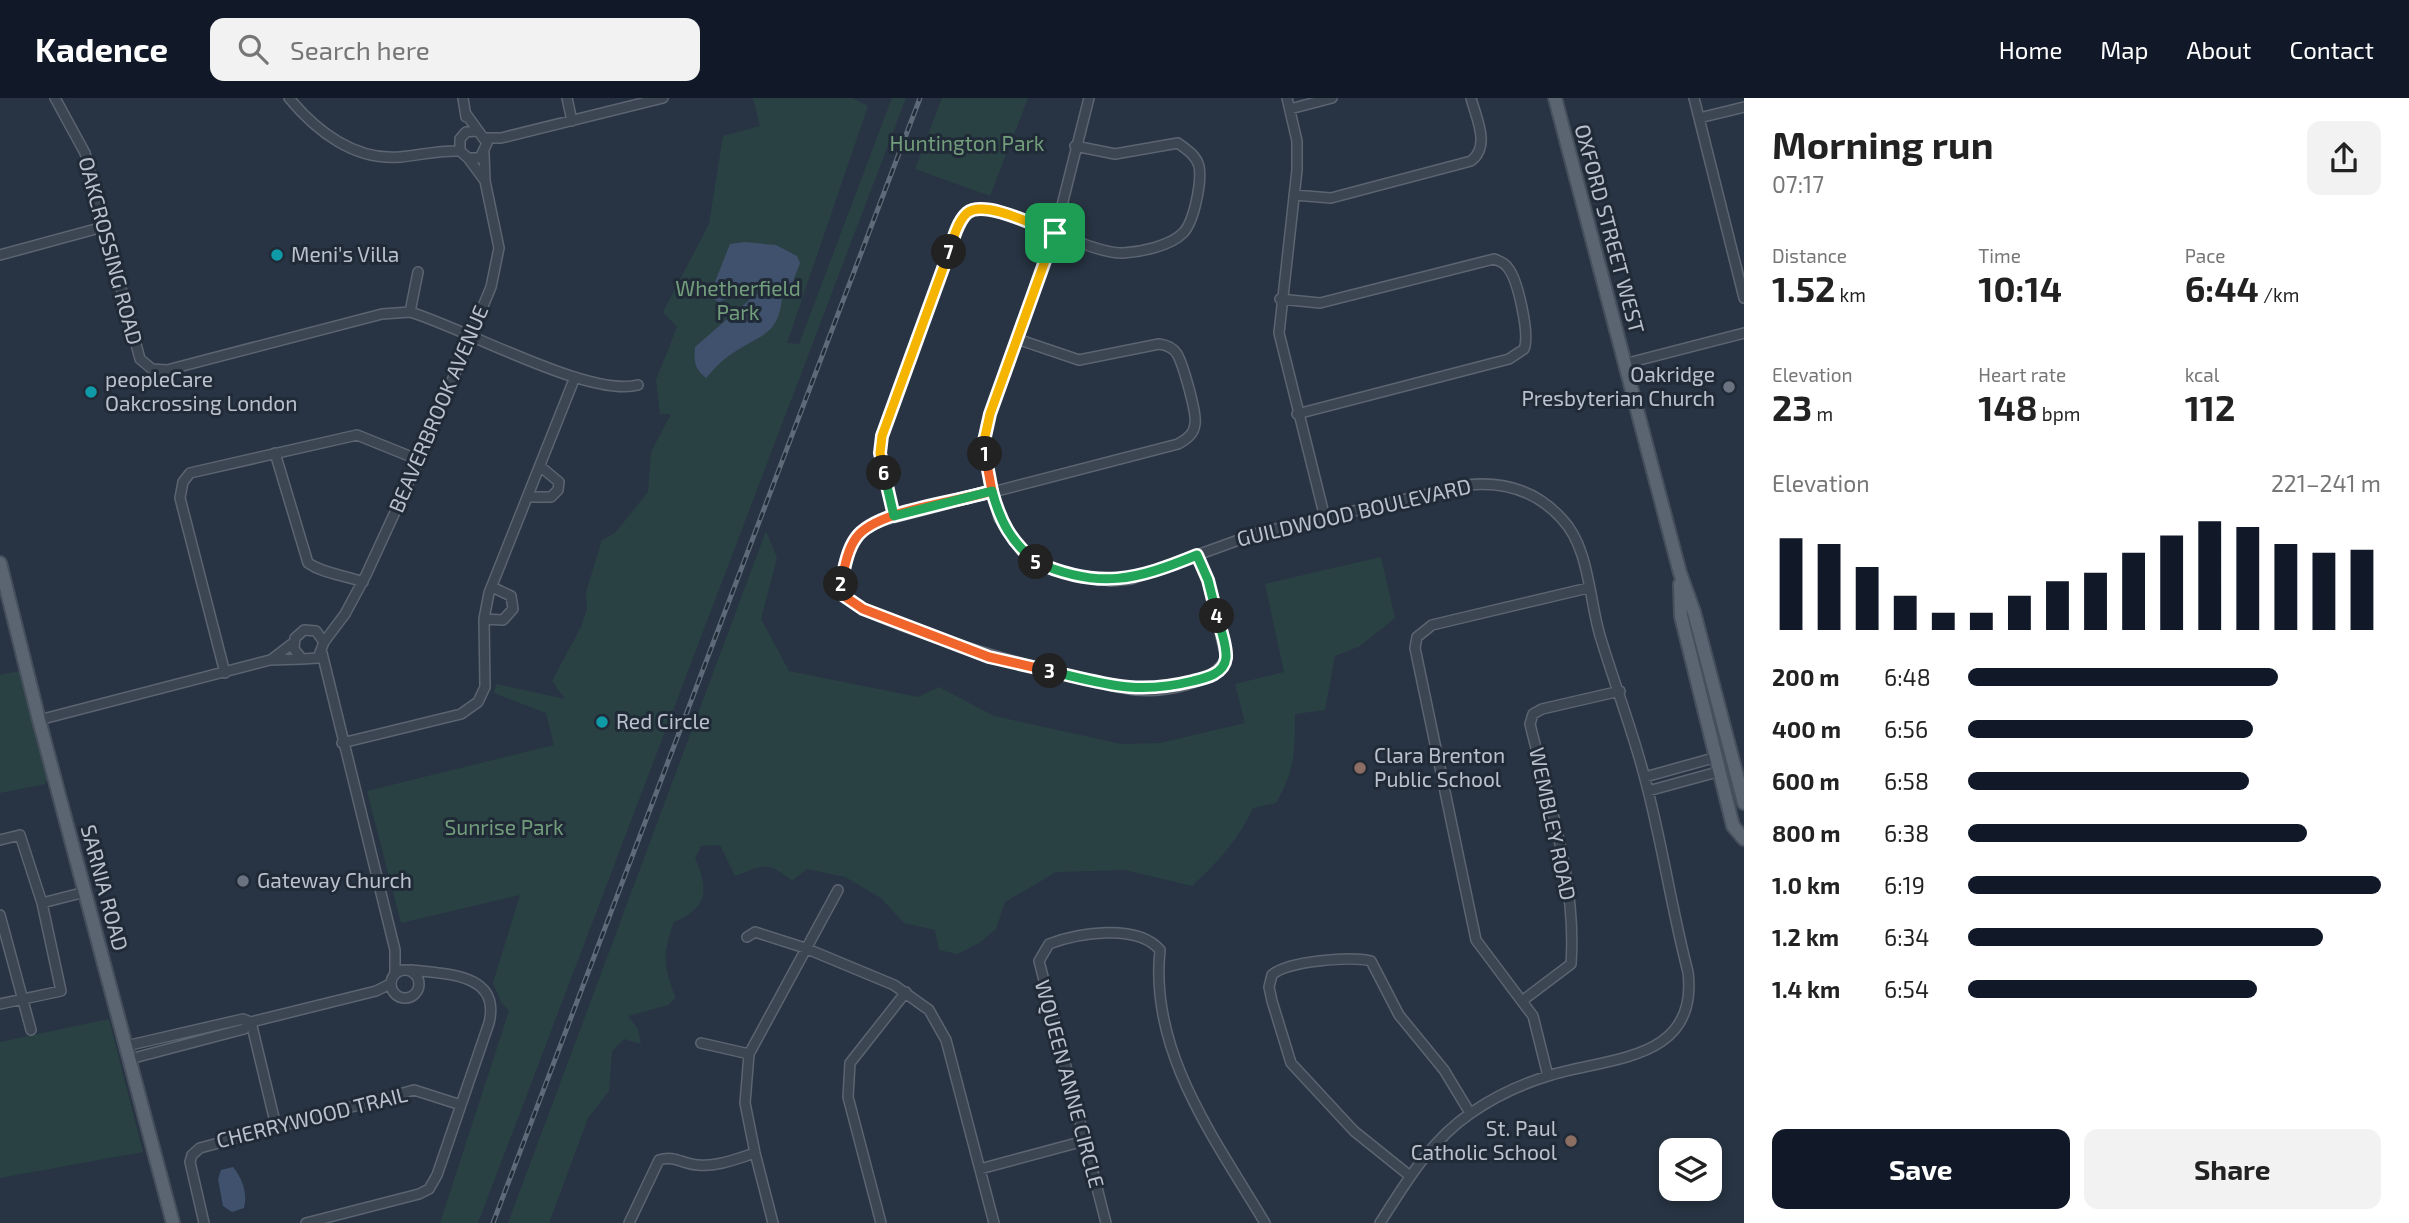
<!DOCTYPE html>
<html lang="en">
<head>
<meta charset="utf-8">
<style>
  :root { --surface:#fff; --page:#f2f2f2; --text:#222; --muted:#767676; --accent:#111827 }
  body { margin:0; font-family:"Exo 2",sans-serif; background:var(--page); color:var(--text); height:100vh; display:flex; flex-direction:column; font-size:26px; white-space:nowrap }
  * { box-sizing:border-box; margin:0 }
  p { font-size:23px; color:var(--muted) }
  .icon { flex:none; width:38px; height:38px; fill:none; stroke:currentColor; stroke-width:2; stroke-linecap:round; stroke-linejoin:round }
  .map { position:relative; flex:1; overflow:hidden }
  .side { display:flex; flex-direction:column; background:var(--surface); width:665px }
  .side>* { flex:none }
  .controls { position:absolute; left:1659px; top:1040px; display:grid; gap:14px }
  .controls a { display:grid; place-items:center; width:63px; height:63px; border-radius:14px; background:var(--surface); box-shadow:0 4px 10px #0003; font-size:35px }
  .pin { position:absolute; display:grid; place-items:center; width:60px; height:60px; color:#fff; margin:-30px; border-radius:14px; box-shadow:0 4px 10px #0006 }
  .km { position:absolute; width:35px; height:35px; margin:-18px; border-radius:50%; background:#222; color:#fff; font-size:19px; line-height:35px; text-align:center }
  .round { display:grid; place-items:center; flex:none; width:74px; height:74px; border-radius:14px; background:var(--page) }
  .headline { display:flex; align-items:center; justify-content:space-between; height:119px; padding:0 28px }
  h1 { font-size:38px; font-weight:700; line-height:52px }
  .figures { display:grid; grid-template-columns:repeat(3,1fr); gap:10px; height:119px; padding:7px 28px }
  .figures div { display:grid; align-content:center }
  .figures b { font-size:35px; font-weight:700 }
  .figures small { font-size:19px; font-weight:400 }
  .figures p { font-size:19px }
  .chart { height:196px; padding:14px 28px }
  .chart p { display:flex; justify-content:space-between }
  .chart svg { width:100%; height:126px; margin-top:7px; stroke:var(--accent); stroke-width:6 }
  .action { display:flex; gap:14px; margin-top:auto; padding:14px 28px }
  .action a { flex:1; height:80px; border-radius:14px; background:var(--accent); color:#fff; font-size:28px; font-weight:700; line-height:80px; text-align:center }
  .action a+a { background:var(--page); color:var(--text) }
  ul { padding:0 28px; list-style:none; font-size:23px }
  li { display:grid; grid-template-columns:112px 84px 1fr; align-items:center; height:52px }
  li i { height:18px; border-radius:9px; background:var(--accent) }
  header { display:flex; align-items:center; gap:42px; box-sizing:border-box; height:98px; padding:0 35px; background:var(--accent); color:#fff }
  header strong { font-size:33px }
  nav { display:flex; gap:38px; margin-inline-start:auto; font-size:24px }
  .search { width:490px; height:63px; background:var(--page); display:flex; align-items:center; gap:18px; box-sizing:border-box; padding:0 24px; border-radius:14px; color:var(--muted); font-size:26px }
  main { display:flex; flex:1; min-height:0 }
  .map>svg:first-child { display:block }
</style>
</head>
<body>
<header>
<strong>Kadence</strong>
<div class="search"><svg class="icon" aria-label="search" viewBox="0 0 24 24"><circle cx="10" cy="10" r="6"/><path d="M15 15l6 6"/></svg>Search here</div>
<nav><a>Home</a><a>Map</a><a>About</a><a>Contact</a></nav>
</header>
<main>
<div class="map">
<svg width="1744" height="1125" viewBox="0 0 1744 1125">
  <rect width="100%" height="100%" fill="#283443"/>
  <path fill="#2a4144" d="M753,0H852L868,8L787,245L799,246L892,0H906L478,1125H440L509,913L501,904L493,885L520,797L401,825L367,693L554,647L546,615L494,595L496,586L565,601L552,583L581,529L587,511L586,494L602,442L615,435L648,394L651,354L671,316H660L656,282L677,229L663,214L709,126L723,38L760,28Z
    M942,0H1028L990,98L915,71Z
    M766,433L777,460L761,521L789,573L918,599L939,589L994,618L1121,646L1160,645L1245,625L1235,586L1284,574L1265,486L1381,459L1395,520L1360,548L1335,558L1325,612L1295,616C1295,653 1295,672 1276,705L1253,710C1239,741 1217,765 1192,788L1125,772L1056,774L1005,804L996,831L979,845L957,856L939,852L935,832L904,825L881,800L845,779L807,771L792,783C768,763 763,767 735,778L720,747L701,748L695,760C709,791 708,810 674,824C662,857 663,868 676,900L668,907L628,918L638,931L641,946L624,941L612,953L609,993L588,1020L549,1125H508Z
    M20,573L47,681L45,686L0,695V577Z
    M109,921L143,1054L0,1080V944Z"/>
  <path fill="#3f516c" d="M745,144L776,147L797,158L800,165L790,191L764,186L719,204L709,199L730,146Z
    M772,193L782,199C779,239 758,237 730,257C721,263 713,272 706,280C694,270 694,263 695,249L756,196Z
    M233,1069C242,1080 248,1095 244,1110L232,1114L223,1108L218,1081L221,1072Z"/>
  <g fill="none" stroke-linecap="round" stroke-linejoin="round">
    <g stroke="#5b6470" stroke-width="12">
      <path id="minor" d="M55,0L85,55L140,261L152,271L167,272L382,216L410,214C464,230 589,300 638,287
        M289,0C316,33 355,63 400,59C421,57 440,52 460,53
        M463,0L466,19
        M567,0L572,23
        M1089,0L1055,135L986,329V366L999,420L1021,452L1036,464L1055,473L1111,483L1131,481L1258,435L1467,387C1504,383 1537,393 1562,421C1590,450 1589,504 1601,541C1615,587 1632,631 1644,677C1662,743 1671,809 1688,874C1699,964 1608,959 1548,978C1522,986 1494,999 1471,1015C1431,1042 1406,1084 1380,1125
        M1287,0L1297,43V72L1279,235L1325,420
        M1694,0L1744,200
        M1290,11L1332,0
        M466,16L487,45L480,60H468L460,53V41L466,34L476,33
        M1699,20L1744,9
        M486,40H501L663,0
        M468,60L485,83
        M1294,97L1331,100L1471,63C1491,48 1476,20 1471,0
        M0,157L103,129
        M1280,201L1320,205L1494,161C1500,163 1505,165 1508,170C1518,182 1530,237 1524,251L1509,261L1297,316
        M410,214L418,174
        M1017,241L1079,262L1159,246C1166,247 1173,249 1177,256C1183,266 1197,315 1195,326C1194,336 1187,341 1178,346L881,423C871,428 860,432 855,441C847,453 836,485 844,497C860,525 1095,588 1136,592C1163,594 1213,587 1226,560L1208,482L1197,457
        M1624,266L1744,235
        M275,355L308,465C324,476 345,477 363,484
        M530,399H551L558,392L559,384L541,369
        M894,419L880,355L882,338L957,131C960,125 963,117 969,113C992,99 1088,157 1123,155C1141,154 1170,148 1183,135C1194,124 1202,84 1199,68C1196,57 1186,51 1178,45L1115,56L1075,48
        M484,521L503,522L513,511L511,498L492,489
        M324,544L316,533L304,532L295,540L294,551L302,561L318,560L324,544L345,516L366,477L419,362L491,189L499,150L485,83L484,55
        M322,555L395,852V875
        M272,561L293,545
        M225,575L180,400L183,384L190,375L357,337L419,362
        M39,622L270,562L302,561
        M342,645L461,616L478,604L485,589L484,521L489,495L575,279
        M1645,679L1717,659
        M1648,693L1721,673
        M0,742L20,737L42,805L61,893L0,906
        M42,805L85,794
        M0,817L31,932
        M747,839L755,834L805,850L894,887L929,912L946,942L994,1125
        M391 886a14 14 0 1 1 28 0a14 14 0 1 1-28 0Z
        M1522,903L1571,866C1577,784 1549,705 1530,626L1533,616L1542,611L1620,593
        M251,924L276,1028
        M701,945L749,956
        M126,948L243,921L251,924
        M130,961L244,931L251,924L376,893L390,886
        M1548,978L1533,918L1476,842L1415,550L1417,539L1432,527L1588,490
        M980,1071L1084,1043
        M1410,1078L1354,1033L1291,965L1272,903L1269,889L1272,877C1287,863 1351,858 1371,863L1399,917L1444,972L1470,1015
        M204,1125L190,1064L192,1057L200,1050L414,992L461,1007
        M306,1125L419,1096L429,1091L437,1077L489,925C501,875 446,876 411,872
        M629,1125L659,1062C675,1057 682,1066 698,1067C717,1069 736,1061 755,1055
        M773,1125L755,1055L745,1005L749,956L838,792
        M881,1125L848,999L850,965L906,894
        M1106,1125L1039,863L1049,846C1078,835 1137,825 1160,852C1149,954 1215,1041 1265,1125"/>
    </g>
    <g stroke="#464f5c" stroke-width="16">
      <path id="major" d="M1555,0L1680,475L1694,514L1744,705
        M0,465L39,622L173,1125
        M1680,486L1681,518L1733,728L1744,741"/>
    </g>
    <use href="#minor" stroke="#3c4653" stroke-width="9"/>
    <use href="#major" stroke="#5b6572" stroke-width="12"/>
    <g stroke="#5f6a79" stroke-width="5">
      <path id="rail" d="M493,1125L920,0"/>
    </g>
    <use href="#rail" stroke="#212b38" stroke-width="2.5" stroke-dasharray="8" stroke-linecap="butt"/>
  </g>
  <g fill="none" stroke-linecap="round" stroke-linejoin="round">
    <g stroke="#fff" stroke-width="14">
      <path id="split-1" d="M985,356L984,343L990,316L1055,135"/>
    </g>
    <g stroke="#fff" stroke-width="14">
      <path id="split-2" d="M841,486C844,472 847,452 856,440C875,412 959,404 992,393L985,356"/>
    </g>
    <g stroke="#fff" stroke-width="14">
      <path id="split-3" d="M841,486L844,498L863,511L989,559L1050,573"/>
    </g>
    <g stroke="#fff" stroke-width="14">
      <path id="split-4" d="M1050,573C1106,586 1136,597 1193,583C1206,580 1224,576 1226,560C1227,547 1220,530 1217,518"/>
    </g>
    <g stroke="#fff" stroke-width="14">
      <path id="split-5" d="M1036,464C1099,492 1136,482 1197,457L1208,482L1217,518"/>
    </g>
    <g stroke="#fff" stroke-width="14">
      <path id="split-6" d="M884,375L894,418L992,393C1000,423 1011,444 1036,464"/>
    </g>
    <g stroke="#fff" stroke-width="14">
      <path id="split-7" d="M884,375L880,355L882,338L949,154"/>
    </g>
    <g stroke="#fff" stroke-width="14">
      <path id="split-8" d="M949,154C953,142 957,124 967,115C984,101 1036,128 1055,135"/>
    </g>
    <use href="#split-1" stroke="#f5b400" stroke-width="9"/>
    <use href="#split-2" stroke="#f0652b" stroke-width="9"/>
    <use href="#split-3" stroke="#f0652b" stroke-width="9"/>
    <use href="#split-4" stroke="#22a559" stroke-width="9"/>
    <use href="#split-5" stroke="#22a559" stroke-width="9"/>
    <use href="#split-6" stroke="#22a559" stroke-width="9"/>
    <use href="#split-7" stroke="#f5b400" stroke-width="9"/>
    <use href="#split-8" stroke="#f5b400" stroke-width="9"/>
  </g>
  <g fill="#0f9aa8" stroke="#212b38" stroke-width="2.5">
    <circle cx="277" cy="157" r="7"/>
    <circle cx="91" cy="294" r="7"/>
    <circle cx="602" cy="624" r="7"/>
  </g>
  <g fill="#6b7280" stroke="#212b38" stroke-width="2.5">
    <circle cx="1729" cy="289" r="7"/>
    <circle cx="243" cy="783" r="7"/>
  </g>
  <g fill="#8d6e63" stroke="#212b38" stroke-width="2.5">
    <circle cx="1360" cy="670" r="7"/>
    <circle cx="1571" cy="1043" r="7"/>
  </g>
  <g text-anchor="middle" stroke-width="6" stroke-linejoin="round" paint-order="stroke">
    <g font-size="21" fill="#729d7b" stroke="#212b38">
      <text x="967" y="53">Huntington Park</text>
      <text x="738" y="198">Whetherfield<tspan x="738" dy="24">Park</tspan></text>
      <text x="504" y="737">Sunrise Park</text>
    </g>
    <g font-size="21" fill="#bac1cc" stroke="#212b38">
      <text transform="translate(1609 131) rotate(75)" y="7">OXFORD STREET WEST</text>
      <text transform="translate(110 153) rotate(75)" y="7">OAKCROSSING ROAD</text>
      <text transform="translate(439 311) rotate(-67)" y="7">BEAVERBROOK AVENUE</text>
      <text transform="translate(1354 415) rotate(-13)" y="7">GUILDWOOD BOULEVARD</text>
      <text transform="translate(1552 726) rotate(78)" y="7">WEMBLEY ROAD</text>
      <text transform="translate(104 790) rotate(75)" y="7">SARNIA ROAD</text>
      <text transform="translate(1069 986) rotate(75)" y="7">WQUEEN ANNE CIRCLE</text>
      <text transform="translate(312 1020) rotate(-14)" y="7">CHERRYWOOD TRAIL</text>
    </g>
    <g font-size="21" fill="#bac1cc" stroke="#212b38" text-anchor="start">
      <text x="291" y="164">Meni's Villa</text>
      <text x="1715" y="284" text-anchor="end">Oakridge<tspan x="1715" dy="24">Presbyterian Church</tspan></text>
      <text x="105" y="289">peopleCare<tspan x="105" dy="24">Oakcrossing London</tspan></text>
      <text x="616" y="631">Red Circle</text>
      <text x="1374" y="665">Clara Brenton<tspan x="1374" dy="24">Public School</tspan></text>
      <text x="257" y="790">Gateway Church</text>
      <text x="1557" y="1038" text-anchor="end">St. Paul<tspan x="1557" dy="24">Catholic School</tspan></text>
    </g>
  </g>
</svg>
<div class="controls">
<a><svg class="icon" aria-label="layers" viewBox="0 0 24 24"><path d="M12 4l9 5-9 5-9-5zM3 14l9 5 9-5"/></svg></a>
</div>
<div class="pin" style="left:1055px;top:135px;background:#1e9e55"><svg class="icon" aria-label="arrive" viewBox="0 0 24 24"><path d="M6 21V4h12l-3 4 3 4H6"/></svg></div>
<b class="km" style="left:985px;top:356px">1</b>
<b class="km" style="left:841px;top:486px">2</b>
<b class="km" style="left:1050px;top:573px">3</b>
<b class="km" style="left:1217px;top:518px">4</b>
<b class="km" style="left:1036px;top:464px">5</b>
<b class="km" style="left:884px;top:375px">6</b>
<b class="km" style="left:949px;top:154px">7</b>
</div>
<section class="side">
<div class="headline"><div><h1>Morning run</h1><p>07:17</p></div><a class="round"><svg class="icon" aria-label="share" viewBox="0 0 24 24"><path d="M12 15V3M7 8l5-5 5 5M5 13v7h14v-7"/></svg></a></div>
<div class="figures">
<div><p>Distance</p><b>1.52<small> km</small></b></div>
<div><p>Time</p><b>10:14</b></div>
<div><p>Pace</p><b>6:44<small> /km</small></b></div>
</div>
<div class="figures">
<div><p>Elevation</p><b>23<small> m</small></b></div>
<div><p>Heart rate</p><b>148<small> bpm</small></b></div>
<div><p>kcal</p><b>112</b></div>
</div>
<div class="chart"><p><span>Elevation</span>221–241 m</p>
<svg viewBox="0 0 160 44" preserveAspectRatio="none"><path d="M5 44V12M15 44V14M25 44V22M35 44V32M45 44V38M55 44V38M65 44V32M75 44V27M85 44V24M95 44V17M105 44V11M115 44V6M125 44V8M135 44V14M145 44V17M155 44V16"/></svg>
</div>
<ul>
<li><b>200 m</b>6:48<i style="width:75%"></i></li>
<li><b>400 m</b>6:56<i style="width:69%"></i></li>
<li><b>600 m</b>6:58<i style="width:68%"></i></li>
<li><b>800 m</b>6:38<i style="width:82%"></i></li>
<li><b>1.0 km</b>6:19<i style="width:100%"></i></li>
<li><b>1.2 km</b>6:34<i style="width:86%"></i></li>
<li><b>1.4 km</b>6:54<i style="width:70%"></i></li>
</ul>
<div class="action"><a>Save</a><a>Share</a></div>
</section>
</main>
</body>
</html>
